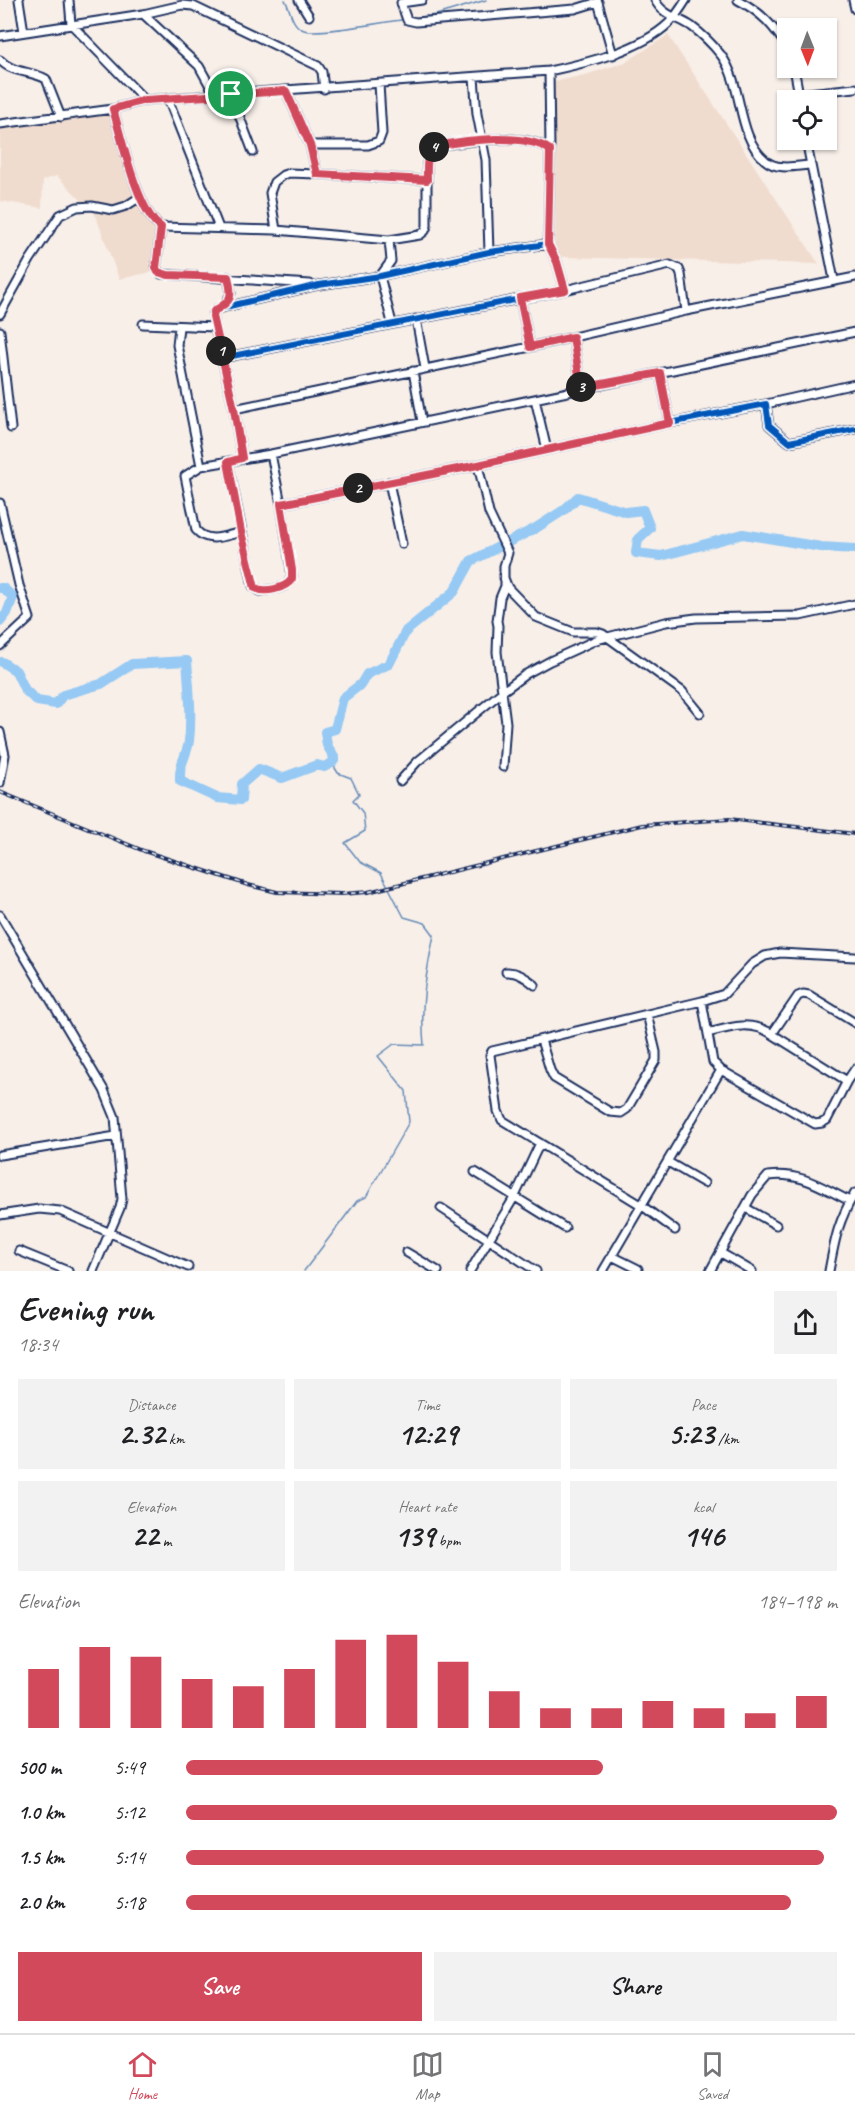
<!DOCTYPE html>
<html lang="en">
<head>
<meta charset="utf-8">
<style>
  :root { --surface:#fff; --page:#f2f2f2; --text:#202124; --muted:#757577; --line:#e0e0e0; --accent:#d1495b }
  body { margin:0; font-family:Caveat,sans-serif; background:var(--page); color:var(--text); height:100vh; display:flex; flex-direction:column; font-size:22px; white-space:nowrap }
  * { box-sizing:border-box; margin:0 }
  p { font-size:20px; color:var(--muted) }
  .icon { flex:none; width:33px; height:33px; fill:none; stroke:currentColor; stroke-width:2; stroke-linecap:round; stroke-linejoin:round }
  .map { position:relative; height:1271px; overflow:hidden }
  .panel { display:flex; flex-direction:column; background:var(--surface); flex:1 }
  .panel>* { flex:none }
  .needle { width:39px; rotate:179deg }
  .fabs { position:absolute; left:777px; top:18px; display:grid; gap:12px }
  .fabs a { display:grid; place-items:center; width:60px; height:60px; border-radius:0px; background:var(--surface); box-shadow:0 2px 4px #0004; font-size:30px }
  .pin { position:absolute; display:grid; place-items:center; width:51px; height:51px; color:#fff; margin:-26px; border:3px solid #fff; border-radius:50%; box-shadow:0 2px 6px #0007 }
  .km { position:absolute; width:30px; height:30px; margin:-15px; border-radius:50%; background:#222; color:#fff; font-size:16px; line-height:30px; text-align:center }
  .round { display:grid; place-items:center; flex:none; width:63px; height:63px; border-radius:0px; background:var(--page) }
  .head { display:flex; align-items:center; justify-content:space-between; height:102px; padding:0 18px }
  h1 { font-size:33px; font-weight:700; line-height:45px }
  .figures { display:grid; grid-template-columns:repeat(3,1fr); gap:9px; height:102px; padding:6px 18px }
  .figures div { display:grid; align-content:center; border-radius:0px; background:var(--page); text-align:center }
  .figures b { font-size:30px; font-weight:700 }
  .figures small { font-size:16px; font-weight:400 }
  .figures p { font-size:16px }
  .chart { height:168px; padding:12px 18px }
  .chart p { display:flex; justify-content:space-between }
  .chart svg { width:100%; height:108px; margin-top:6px; stroke:var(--accent); stroke-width:6 }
  .button { display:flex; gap:12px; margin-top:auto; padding:12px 18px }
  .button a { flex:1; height:69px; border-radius:0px; background:var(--accent); color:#fff; font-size:24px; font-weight:700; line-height:69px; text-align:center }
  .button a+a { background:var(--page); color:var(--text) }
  ul { padding:0 18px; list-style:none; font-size:20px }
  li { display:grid; grid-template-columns:96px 72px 1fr; align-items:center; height:45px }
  li i { height:15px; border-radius:8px; background:var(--accent) }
  .tabs { display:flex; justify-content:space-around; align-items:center; height:84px; border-top:2px solid var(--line); background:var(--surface); font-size:16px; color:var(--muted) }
  .tabs a { display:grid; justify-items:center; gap:3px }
  .tabs .on { color:var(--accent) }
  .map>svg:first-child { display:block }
</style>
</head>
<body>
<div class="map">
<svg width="855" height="1271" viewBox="0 0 855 1271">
  <rect width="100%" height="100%" fill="#f8efe9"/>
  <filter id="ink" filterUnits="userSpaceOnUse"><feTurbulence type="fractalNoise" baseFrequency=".0167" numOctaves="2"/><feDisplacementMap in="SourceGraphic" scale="12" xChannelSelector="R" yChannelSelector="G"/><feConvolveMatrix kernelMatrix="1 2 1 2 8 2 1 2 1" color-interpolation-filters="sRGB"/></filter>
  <g filter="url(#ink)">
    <path fill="#f0dcce" d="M668,35L819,264L563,257L555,251L553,82L585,75L626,62Z
      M107,109L137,194L157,227L152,272L119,279L95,214L57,176L43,180L42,208L0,201V129L26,123Z"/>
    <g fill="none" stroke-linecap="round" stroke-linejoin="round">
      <path stroke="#658bb7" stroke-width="1.5" d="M285,0C291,10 291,26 304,30C318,35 383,22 401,20
        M412,18L436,15L486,0
        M304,1271L357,1201L366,1197L409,1122L406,1091L378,1056L394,1044L424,1045C420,1005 426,974 434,935L425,923L404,917L381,873L360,862L345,843L365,831L363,813L353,800L359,794L351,778L338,773L332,763"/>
      <path stroke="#96c9f3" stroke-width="10" d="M0,588H3L13,597L7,613L0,622
        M2,662L16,671L25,690L37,701L56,704L63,695L101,684L132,664L187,661C189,687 192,715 189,741C187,756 179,762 180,781L217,798L241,800L242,784L259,769L282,778L317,765L324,767L332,763L335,759L327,745L325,732L335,729L343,698L361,684L367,674L389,664L406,631L454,592L471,561L536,528L564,510L578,497L626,512L643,510L650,528L638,539L636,553L661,556L743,534L821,547L855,549"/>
      <g stroke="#1b2f5e" stroke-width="11">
        <path id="minor" d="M19,0L24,32
          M69,0L71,24L145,100
          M299,0L309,16
          M422,0L401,3L407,20L416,22L575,9L598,2L613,55
          M655,0C662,15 679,18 691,26C702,34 713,45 721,55C744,86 736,135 765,160C777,171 796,166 810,165
          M738,0C761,12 774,26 788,49
          M853,0L855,9
          M143,14L199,66L215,95
          M0,36L143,14L182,5L193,6L318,66L322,72L324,89
          M0,60C13,74 31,70 46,79L61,117
          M794,68L800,100
          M549,71L550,150
          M474,78L477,114L486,160L489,252
          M286,91L310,145L317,174
          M231,94L253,152
          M799,94L855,88
          M168,99L219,228
          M113,109C121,136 138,214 161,227L276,230L389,240L420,235L425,231L427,226V163L431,149L441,145C471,142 524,131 550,150L548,244
          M0,124L113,109L145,100L549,71C587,63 641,50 669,23C676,16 681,8 686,0
          M806,140L834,280
          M310,145H368L379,141L382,133L379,84
          M161,227L156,268L161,274L310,284
          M276,230L270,193L274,182L283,175L289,173L317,174L427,180
          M380,276L392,323
          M380,276L391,261L389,240
          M565,290L670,265L679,269L681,274L686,311
          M520,298L530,347
          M225,306L231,293L228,277
          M0,314L30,260L60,215L77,207L92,206L113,210L126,206L140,197
          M416,319L425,368
          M143,324L215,327
          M179,327L177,345L201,466
          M0,331L11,428
          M573,337L581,388
          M222,358L565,290L557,262L548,244L489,252L380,276L319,285L217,309L213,314L215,327L234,409L242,458
          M413,371L422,422
          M660,373L670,423
          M535,399L547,450
          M766,404L855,384
          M234,409L530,347L686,311L855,277
          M271,454L281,504
          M228,462L253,586L260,591C273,589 287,590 292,576L281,504L478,465L670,423L766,404L769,425L789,442L855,429
          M478,465L489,513L508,553L504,566V578L508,588L536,617L573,632H597L603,634L682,691L700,713
          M389,482L402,544
          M0,503L19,585L30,618L0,646
          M241,532C225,536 208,544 196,530L185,476L201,466L271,454L855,332
          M0,732L5,755L0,783
          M503,767L506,723L497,652L498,626L497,621L500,598L505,586V581
          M400,781L417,762L503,691L526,674L550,661L596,640L666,622L696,618L800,616L855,604
          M0,915L104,1090L115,1117L122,1199L120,1208L93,1271
          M506,972C516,971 527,978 535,985
          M702,1001L713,1062L721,1070L815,1124L822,1123L827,1120L847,1081L855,1069
          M708,1033C730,1027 751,1020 772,1034
          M541,1040L550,1070L554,1078L610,1112L621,1113L627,1109L656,1060V1052L647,1014
          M847,1081L772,1034L798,996L803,994L809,995L855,1023
          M0,1155L116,1136
          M668,1162L704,1183
          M475,1172L565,1228
          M441,1208L536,1271
          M746,1208L776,1225
          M0,1215L39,1209L60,1211L188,1267
          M675,1230L641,1205L502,1120L498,1111L490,1055L492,1051L702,1001L724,994L752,964L765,956L780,953L855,957
          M19,1251L68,1271
          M406,1252L438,1271
          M721,1253L752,1271
          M612,1256L638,1269
          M470,1271L515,1196L540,1143
          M603,1271L721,1070
          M710,1271L752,1195L768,1176C799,1171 823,1188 850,1201
          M829,1271C835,1239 838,1221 855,1193"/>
      </g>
      <use href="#minor" stroke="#fff" stroke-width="7"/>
      <g stroke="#1b2f5e" stroke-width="4">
        <path id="rail" d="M0,792L144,851L248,885L277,892L342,894L368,892L642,825L729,819L855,834"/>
      </g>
      <use href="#rail" stroke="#fff" stroke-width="1.5" stroke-dasharray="4.5" stroke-linecap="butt"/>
      <g stroke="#fff" stroke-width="10">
        <path id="cycleway" d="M222,358L565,290L557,262L548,244L489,252L380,276L319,285L217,309L213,314L215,327L234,409L242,458
          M228,462L253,586L260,591C273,589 287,590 292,576L281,504L478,465L670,423L766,404L769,425L789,442L855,429"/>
      </g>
      <use href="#cycleway" stroke="#0057b8" stroke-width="6"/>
    </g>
  </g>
  <g fill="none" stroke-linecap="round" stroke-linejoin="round" filter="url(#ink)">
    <g stroke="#fff" stroke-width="12">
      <path id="route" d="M286,91L310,145L317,174L427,180C427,167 425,153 437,146C466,140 525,132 550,150L548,244L557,262L565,290L520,298L530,347L573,337L581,388L660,373L670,423L478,465L281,504L292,570V579C285,589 265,593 255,588L241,532L228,462L242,458L234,409L213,316L214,311C232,301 233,297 228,277L168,275L158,272L156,268L161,227C138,214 121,136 113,109L145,100Z"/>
    </g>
    <use href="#route" stroke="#d1495b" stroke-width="8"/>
  </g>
</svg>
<div class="fabs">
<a><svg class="needle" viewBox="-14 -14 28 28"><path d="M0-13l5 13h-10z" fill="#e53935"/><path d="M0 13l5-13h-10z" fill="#757577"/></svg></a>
<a><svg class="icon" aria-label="locate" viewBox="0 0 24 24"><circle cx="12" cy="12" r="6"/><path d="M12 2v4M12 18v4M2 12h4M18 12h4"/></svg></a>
</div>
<div class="pin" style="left:231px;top:94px;background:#1e9e55"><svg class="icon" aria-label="arrive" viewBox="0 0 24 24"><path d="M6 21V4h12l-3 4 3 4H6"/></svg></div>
<b class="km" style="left:221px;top:351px">1</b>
<b class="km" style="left:358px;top:488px">2</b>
<b class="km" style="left:581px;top:387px">3</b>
<b class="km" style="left:434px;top:147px">4</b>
</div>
<section class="panel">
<div class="head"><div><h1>Evening run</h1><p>18:34</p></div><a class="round"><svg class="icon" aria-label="share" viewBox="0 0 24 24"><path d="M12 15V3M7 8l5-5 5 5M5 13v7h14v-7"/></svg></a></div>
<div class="figures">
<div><p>Distance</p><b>2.32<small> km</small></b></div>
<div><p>Time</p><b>12:29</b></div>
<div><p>Pace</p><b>5:23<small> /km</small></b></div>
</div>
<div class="figures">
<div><p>Elevation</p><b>22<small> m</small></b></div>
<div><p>Heart rate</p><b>139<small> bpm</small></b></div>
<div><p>kcal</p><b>146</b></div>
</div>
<div class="chart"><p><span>Elevation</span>184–198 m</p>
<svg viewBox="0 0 160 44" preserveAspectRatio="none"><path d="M5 44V20M15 44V11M25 44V15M35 44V24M45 44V27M55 44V20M65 44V8M75 44V6M85 44V17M95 44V29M105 44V36M115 44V36M125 44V33M135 44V36M145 44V38M155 44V31"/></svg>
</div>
<ul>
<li><b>500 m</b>5:49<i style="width:64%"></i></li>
<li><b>1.0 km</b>5:12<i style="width:100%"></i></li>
<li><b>1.5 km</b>5:14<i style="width:98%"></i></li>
<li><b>2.0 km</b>5:18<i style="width:93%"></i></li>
</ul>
<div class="button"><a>Save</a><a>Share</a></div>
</section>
<nav class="tabs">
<a class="on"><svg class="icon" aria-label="home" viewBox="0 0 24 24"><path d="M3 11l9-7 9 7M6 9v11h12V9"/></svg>Home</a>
<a><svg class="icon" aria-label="map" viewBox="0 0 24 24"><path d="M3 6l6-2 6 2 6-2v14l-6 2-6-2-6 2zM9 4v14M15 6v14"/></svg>Map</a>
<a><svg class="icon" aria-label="saved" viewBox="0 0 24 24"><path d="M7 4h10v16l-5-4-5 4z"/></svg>Saved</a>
</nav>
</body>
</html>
